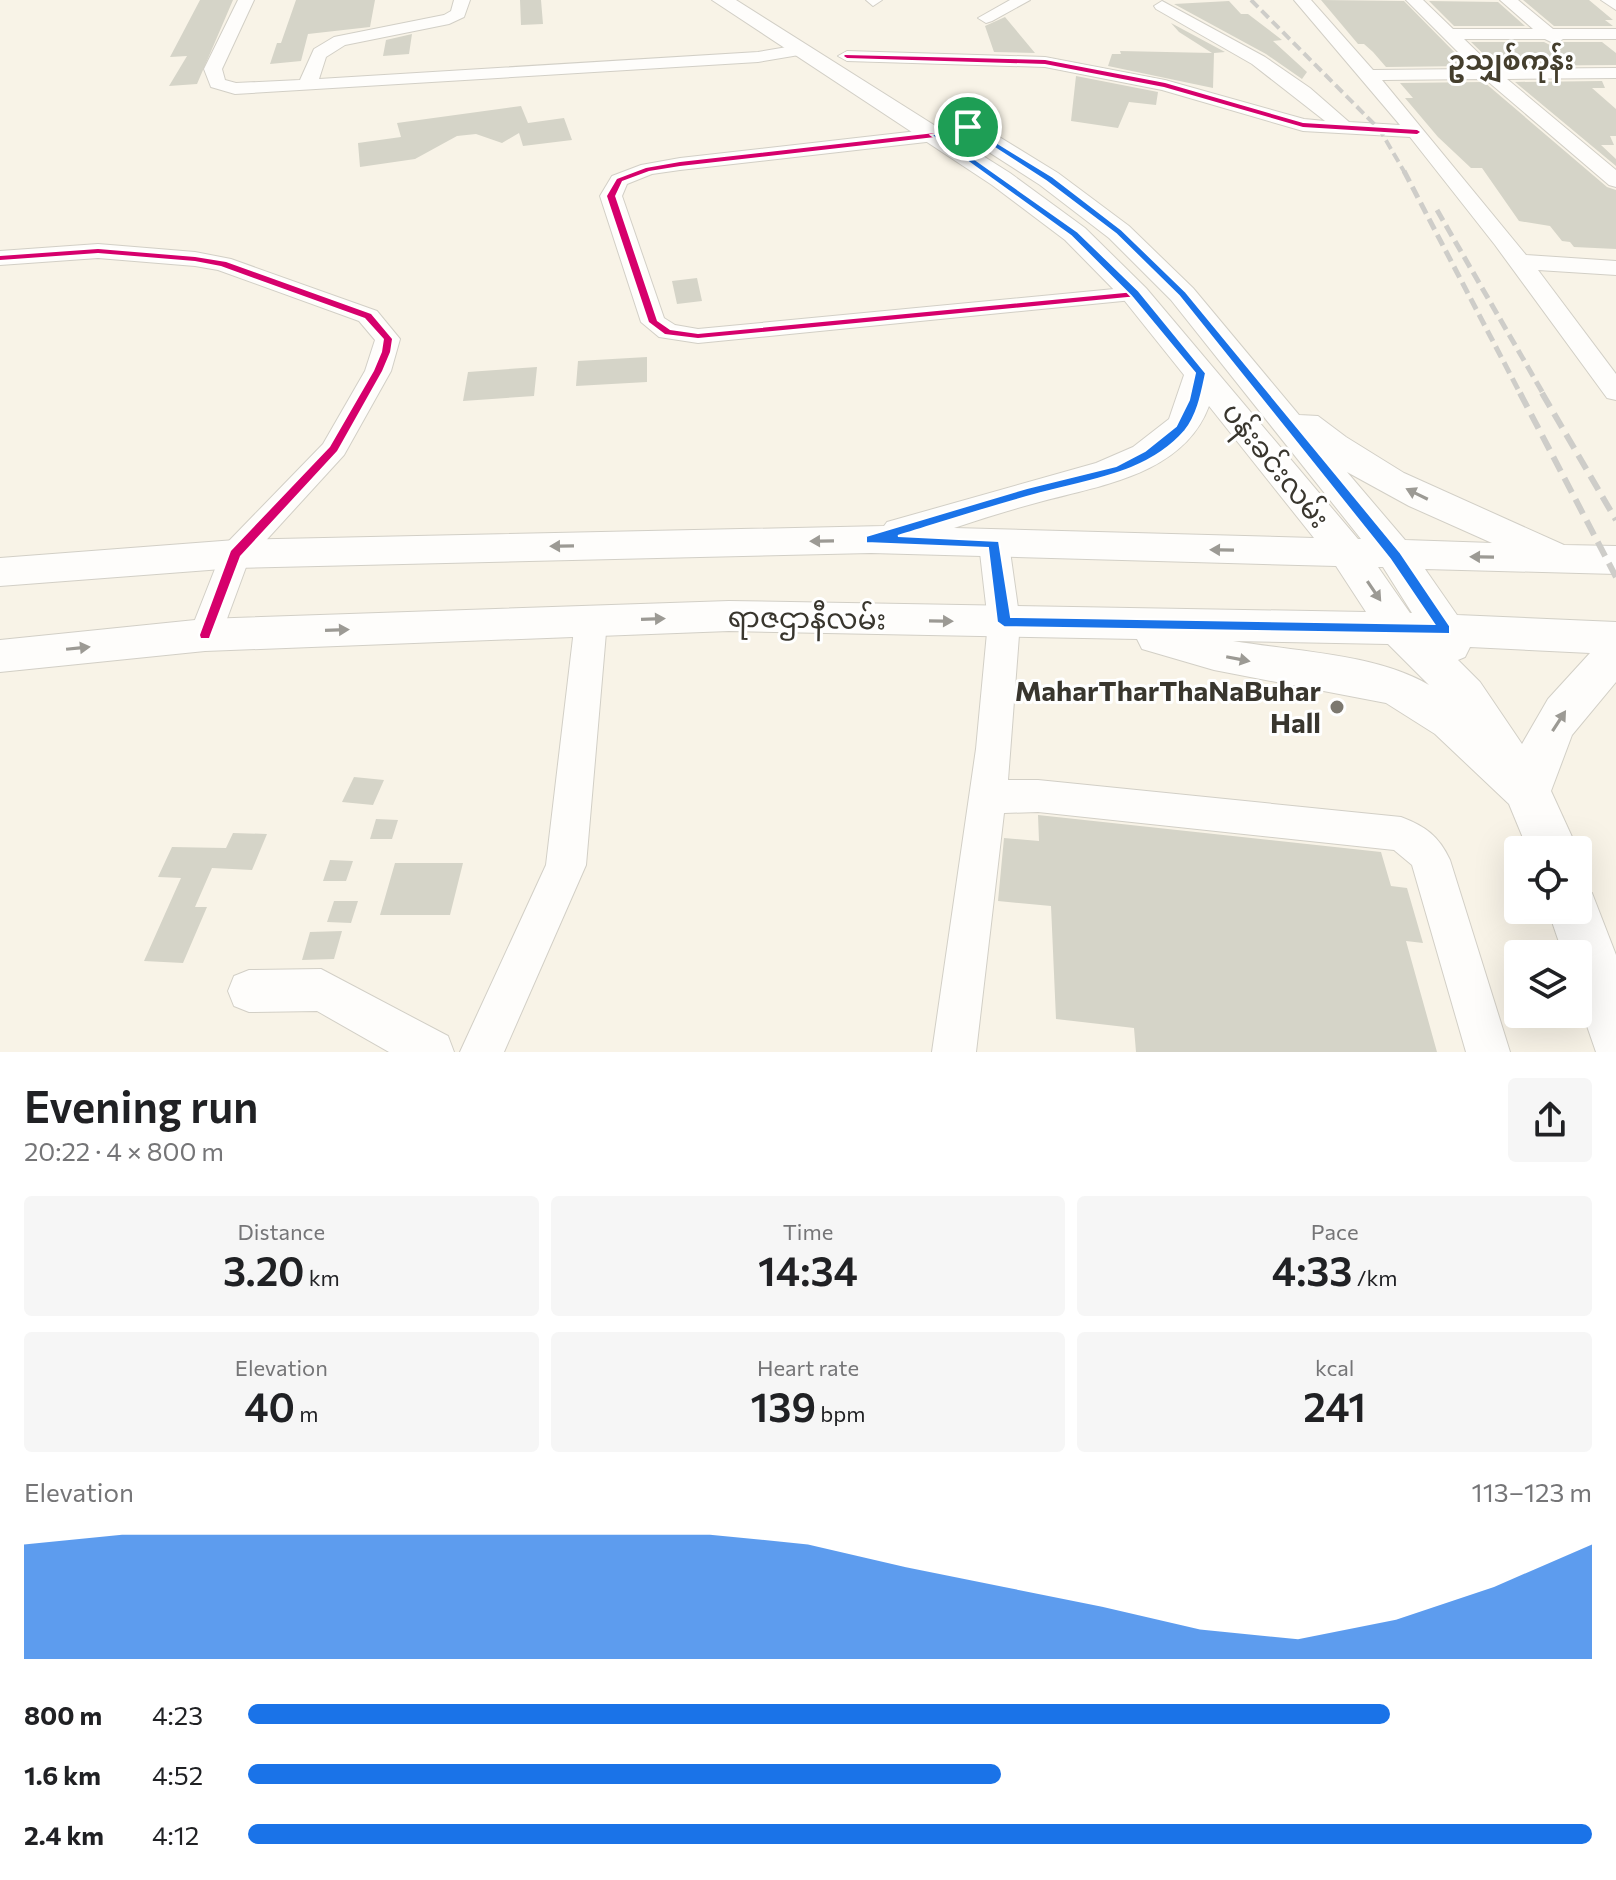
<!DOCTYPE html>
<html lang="en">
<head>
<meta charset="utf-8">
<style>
  :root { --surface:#fff; --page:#f6f6f6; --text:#202124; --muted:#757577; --accent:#1a73e8 }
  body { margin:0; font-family:Commissioner,"Noto Sans Myanmar",sans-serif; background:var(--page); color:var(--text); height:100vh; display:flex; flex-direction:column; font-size:30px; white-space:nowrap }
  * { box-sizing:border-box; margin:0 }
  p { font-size:26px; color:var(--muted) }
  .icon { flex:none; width:44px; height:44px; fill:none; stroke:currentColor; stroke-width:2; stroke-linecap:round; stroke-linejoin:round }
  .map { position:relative; height:1052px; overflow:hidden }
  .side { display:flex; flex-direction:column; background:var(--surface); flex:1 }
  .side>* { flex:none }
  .tools { position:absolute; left:1504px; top:836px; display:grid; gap:16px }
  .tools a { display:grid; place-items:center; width:88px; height:88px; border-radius:8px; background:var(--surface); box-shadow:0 8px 32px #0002; font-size:40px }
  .pin { position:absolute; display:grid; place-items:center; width:68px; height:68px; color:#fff; margin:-34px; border:4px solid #fff; border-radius:50%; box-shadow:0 2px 8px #0007 }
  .round { display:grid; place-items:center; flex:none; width:84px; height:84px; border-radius:8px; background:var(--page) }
  .overview { display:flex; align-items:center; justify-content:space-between; height:136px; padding:0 24px }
  h1 { font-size:44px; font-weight:600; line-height:60px }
  .figures { display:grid; grid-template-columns:repeat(3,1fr); gap:12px; height:136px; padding:8px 24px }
  .figures div { display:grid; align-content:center; border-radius:8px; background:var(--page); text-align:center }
  .figures b { font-size:40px; font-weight:600 }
  .figures small { font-size:22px; font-weight:400 }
  .figures p { font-size:22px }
  .chart { height:224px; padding:16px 24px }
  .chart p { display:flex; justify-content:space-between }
  .chart svg { width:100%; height:144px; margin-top:8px; fill:var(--accent); opacity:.7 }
  ul { padding:0 24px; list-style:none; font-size:26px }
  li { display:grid; grid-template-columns:128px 96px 1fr; align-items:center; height:60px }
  li i { height:20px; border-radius:10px; background:var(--accent) }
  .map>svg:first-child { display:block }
</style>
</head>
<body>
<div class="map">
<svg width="1616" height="1052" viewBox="0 0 1616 1052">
  <rect width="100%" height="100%" fill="#f8f3e7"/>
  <path fill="#d5d4c8" d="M200,0H233L197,84L169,86L187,56L170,57Z
    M296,0H375L370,27L308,34L301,61L270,64L277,43H281Z
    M520,0H541L543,24L521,25Z
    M1321,0L1404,1L1468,66L1386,67L1373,52L1364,44H1358Z
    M1523,0H1589L1613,20H1605L1613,26H1554Z
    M1229,1L1241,14H1248L1282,40L1273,41L1307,72L1302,79L1266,54L1174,4Z
    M1429,1L1498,2L1525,26H1454Z
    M1005,17L1035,53L994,52L985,26Z
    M1171,23L1225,52L1214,53L1213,88L1108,66L1112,54H1121L1120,51L1212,53L1179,32Z
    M412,34L409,54L383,56L386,40Z
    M1471,42H1544L1554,47L1564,42H1602L1616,53V65L1496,66Z
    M1076,76L1158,92L1156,105L1129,102L1118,128L1071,121Z
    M1602,81L1605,88H1592L1616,109V136H1610L1614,145H1601L1616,159V166L1515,82Z
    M1484,82L1607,187L1616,190V249L1574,247L1570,242L1562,241L1550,226L1519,221L1482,168H1471L1438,137L1405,98H1413L1400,83Z
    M521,106L528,123L564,118L572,140L523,146L519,133L502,143L476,134L457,136L415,159L360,167L358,143L401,137L397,123Z
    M697,278L702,301L677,304L672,281Z
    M647,357V382L576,386L578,361Z
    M537,367L534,396L463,401L468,372Z
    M354,777L384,780L373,805L342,802Z
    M1038,815L1381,852L1391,886L1407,888L1423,943L1406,941L1437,1052H1136L1134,1028L1056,1019L1051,906L998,901L1004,838L1039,841Z
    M376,819L398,820L392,839H370Z
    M233,833L267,834L252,870L212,868L195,907H207L183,963L144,961L181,878L158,877L172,847L226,848Z
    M330,860L353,861L346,881H323Z
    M395,863H463L450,915H380Z
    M334,901H358L351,923L327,922Z
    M342,931L334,959L302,960L310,932Z"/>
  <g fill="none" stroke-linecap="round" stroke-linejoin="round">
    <g stroke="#d2cfc6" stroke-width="2">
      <path id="minor" d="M238,0H254L222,69L225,80L236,83L300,80L314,49L334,37L444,15L451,11L454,0H470L464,17L449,24L345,45L326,57L319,79L758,52L799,45L808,50L799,55L758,62L235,94L211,87L204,69Z
        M866,0H882L873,6Z
        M1010,0H1030L992,21L986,23L978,18Z
        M1294,0H1311L1373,70L1475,69L1406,0H1423L1453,29H1533L1500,0H1518L1553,29H1616V39H1563L1555,44L1545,39H1464L1495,69L1616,68V78L1507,79L1616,170V187L1609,185L1485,79L1382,80L1526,255L1616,261V275L1538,270L1616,374V400L1607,398L1495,245L1410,137L1303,131L1162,90L1045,67L847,61L838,56L847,51L1045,57L1165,80L1304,119L1325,121L1252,64L1156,9L1154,6L1162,1L1265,57L1310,88L1349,122L1400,125Z
        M1601,0H1616V10Z
        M968,121L978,127L975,131L935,141L680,170L652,174L627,184L622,196L664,318L675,325L698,329L1135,287L1143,289L1147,294L1143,299L698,343L659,337L641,322L600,196L612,176L641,165L680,158L935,129Z
        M98,244L195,252L231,259L377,311L400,339L391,371L344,455L249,559L221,635L217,644L205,648L193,644L189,635L224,546L323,444L365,371L375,340L359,321L218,270L195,266L98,258L0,265V251Z
        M994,533L1005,536L1009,544L1020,622L1008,780H1038L1401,817C1425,826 1439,836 1450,860L1510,1052H1466L1412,865L1394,850L1038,812L1004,813L976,1052H932L976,749L988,622L979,544L983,536Z
        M591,609L603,612L607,621L586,865L504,1052H460L546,865L575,621L579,612Z
        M321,969L448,1036L454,1052H389L317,1011L249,1012L234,1006L228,991L234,976L249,970Z"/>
    </g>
    <g stroke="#d2cfc6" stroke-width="2">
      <path id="major" d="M712,0H736L1010,173L1085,228L1146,288L1358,539H1361L1171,300L1109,238L1040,185L970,140L967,135L970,130H988L1058,173L1129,226L1193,288L1299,415L1318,416L1346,437L1404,473L1564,545L1616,546V574L1425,569L1457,615L1616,622V682L1572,735L1551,791L1578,850H1528L1509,804L1435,734L1386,703L1214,670L1142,649L1137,639L729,631L205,651L0,672V640L205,619L729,601L1366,612L1336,566L871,553L235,568L0,586V558L235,540L884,526L887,522L1096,463L1133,447L1169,419L1184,375L1124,300L1065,240L992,185ZM1209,406L1314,538L954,528C984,518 1013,509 1043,501C1104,485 1184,473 1209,406ZM1347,472L1409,506L1492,543L1405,540ZM1378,567H1383L1412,613H1410ZM1233,641L1388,644L1429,685C1377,654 1293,651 1233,641ZM1470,647L1590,653L1548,699L1522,744L1480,682L1458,660L1465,657Z
        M1578,888L1592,893L1616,955V1052H1596L1578,1000V954H1563L1548,910H1578Z"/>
    </g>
    <use href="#minor" fill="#fefdfb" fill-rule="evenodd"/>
    <use href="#major" fill="#fefdfb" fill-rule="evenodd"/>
    <path stroke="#cecdc9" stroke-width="4" stroke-dasharray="10 5" stroke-linecap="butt" d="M1251,0L1380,130L1405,173"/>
    <path stroke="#cecdc9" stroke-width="5" stroke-dasharray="12 6" stroke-linecap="butt" d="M1404,171L1521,395
      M1437,210L1544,395"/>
    <path stroke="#cecdc9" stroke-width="6" stroke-dasharray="16 8" stroke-linecap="butt" d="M1520,393L1616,577
      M1542,393L1616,520"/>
    <g stroke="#fff" stroke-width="5">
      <path id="cycleway" d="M845,55L1045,60L1165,83L1303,123L1417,130L1420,132L1417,134L1303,127L1164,87L1045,64L847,58L844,56Z
        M968,125L971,127L970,128L935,137L680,166L649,171L622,181L615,196L657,321L670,330L698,334L1135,292L1139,294L1138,296L698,338L665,334L649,322L607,196L617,179L646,168L680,162L935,133Z
        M98,249L195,257L226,262L371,314L392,339L390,352L382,371L337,451L240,556L210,635L209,638H201L200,635L231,551L330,447L374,371L382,352L384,339L365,318L221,266L195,261L98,253L0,260V256Z"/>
    </g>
    <use href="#cycleway" fill="#d6006c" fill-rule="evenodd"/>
  </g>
  <defs><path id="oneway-solid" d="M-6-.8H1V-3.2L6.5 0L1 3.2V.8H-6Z" transform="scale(2)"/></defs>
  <g fill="#9c9a94">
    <use href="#oneway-solid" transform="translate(1417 494) rotate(-154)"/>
    <use href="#oneway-solid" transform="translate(822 541) rotate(179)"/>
    <use href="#oneway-solid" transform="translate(562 546) rotate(179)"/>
    <use href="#oneway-solid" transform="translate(1222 550) rotate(-179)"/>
    <use href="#oneway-solid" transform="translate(1482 557) rotate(-179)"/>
    <use href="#oneway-solid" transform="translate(1374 591) rotate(56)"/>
    <use href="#oneway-solid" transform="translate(653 619) rotate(-2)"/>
    <use href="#oneway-solid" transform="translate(941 621) rotate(1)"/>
    <use href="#oneway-solid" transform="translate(337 630) rotate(-2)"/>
    <use href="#oneway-solid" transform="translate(78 648) rotate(-6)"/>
    <use href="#oneway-solid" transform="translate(1238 659) rotate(11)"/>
    <use href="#oneway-solid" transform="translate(1559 721) rotate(-57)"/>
  </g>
  <path fill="#1a73e8" stroke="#fff" stroke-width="2" fill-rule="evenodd" d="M968,125L1053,177L1122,230L1186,292L1400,552L1450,626V634L1004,627L997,622L988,548L866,543V536L1027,488L1116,466L1145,451L1176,426L1189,400L1195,373L1131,296L1071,236L931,135ZM967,130L1046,181L1116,234L1179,296L1390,559L1434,624L1011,617L999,541L898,536C944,522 989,507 1034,495C1087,480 1147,475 1185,431C1198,415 1202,392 1206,373L1139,291L1078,232L942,136Z"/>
  <circle fill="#7c786f" stroke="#fff" stroke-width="3" cx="1337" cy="707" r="8"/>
  <g text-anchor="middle" stroke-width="6" stroke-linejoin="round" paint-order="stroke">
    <g font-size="26" font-weight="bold" fill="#453f2e" stroke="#fff">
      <text x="1511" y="70">ဥသျှစ်ကုန်း</text>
    </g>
    <g font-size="28" fill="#39362e" stroke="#fff">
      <text transform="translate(1276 465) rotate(51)" y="10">ပန်းခင်းလမ်း</text>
      <text transform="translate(807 618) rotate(1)" y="10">ရာဇဌာနီလမ်း</text>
    </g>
    <g font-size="28" font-weight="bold" fill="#39362e" stroke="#fff" text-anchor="end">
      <text x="1321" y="701">MaharTharThaNaBuhar<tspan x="1321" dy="32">Hall</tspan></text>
    </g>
  </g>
</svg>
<div class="tools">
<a><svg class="icon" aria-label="locate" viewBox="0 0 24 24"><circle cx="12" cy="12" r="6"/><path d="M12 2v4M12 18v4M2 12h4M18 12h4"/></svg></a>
<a><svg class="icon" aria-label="layers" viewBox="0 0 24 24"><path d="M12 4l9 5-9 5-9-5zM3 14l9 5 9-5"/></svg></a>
</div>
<div class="pin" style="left:968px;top:127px;background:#1e9e55"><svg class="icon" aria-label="arrive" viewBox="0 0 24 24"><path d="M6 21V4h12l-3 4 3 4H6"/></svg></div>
</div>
<section class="side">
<div class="overview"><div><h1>Evening run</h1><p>20:22 · 4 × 800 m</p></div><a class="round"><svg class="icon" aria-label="share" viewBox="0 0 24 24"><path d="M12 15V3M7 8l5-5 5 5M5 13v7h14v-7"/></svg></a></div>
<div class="figures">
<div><p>Distance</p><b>3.20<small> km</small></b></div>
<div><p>Time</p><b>14:34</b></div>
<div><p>Pace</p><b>4:33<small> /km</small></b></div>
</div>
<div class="figures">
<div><p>Elevation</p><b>40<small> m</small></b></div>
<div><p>Heart rate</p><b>139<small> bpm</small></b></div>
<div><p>kcal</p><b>241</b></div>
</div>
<div class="chart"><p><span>Elevation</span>113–123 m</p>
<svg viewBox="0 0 160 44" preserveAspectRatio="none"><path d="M0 44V9L10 6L20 6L30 6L40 6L50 6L60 6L70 6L80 9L90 16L100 22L110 28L120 35L130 38L140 32L150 22L160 9V44z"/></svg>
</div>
<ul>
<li><b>800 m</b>4:23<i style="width:85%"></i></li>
<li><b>1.6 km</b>4:52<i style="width:56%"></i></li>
<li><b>2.4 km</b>4:12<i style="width:100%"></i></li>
</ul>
</section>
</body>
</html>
